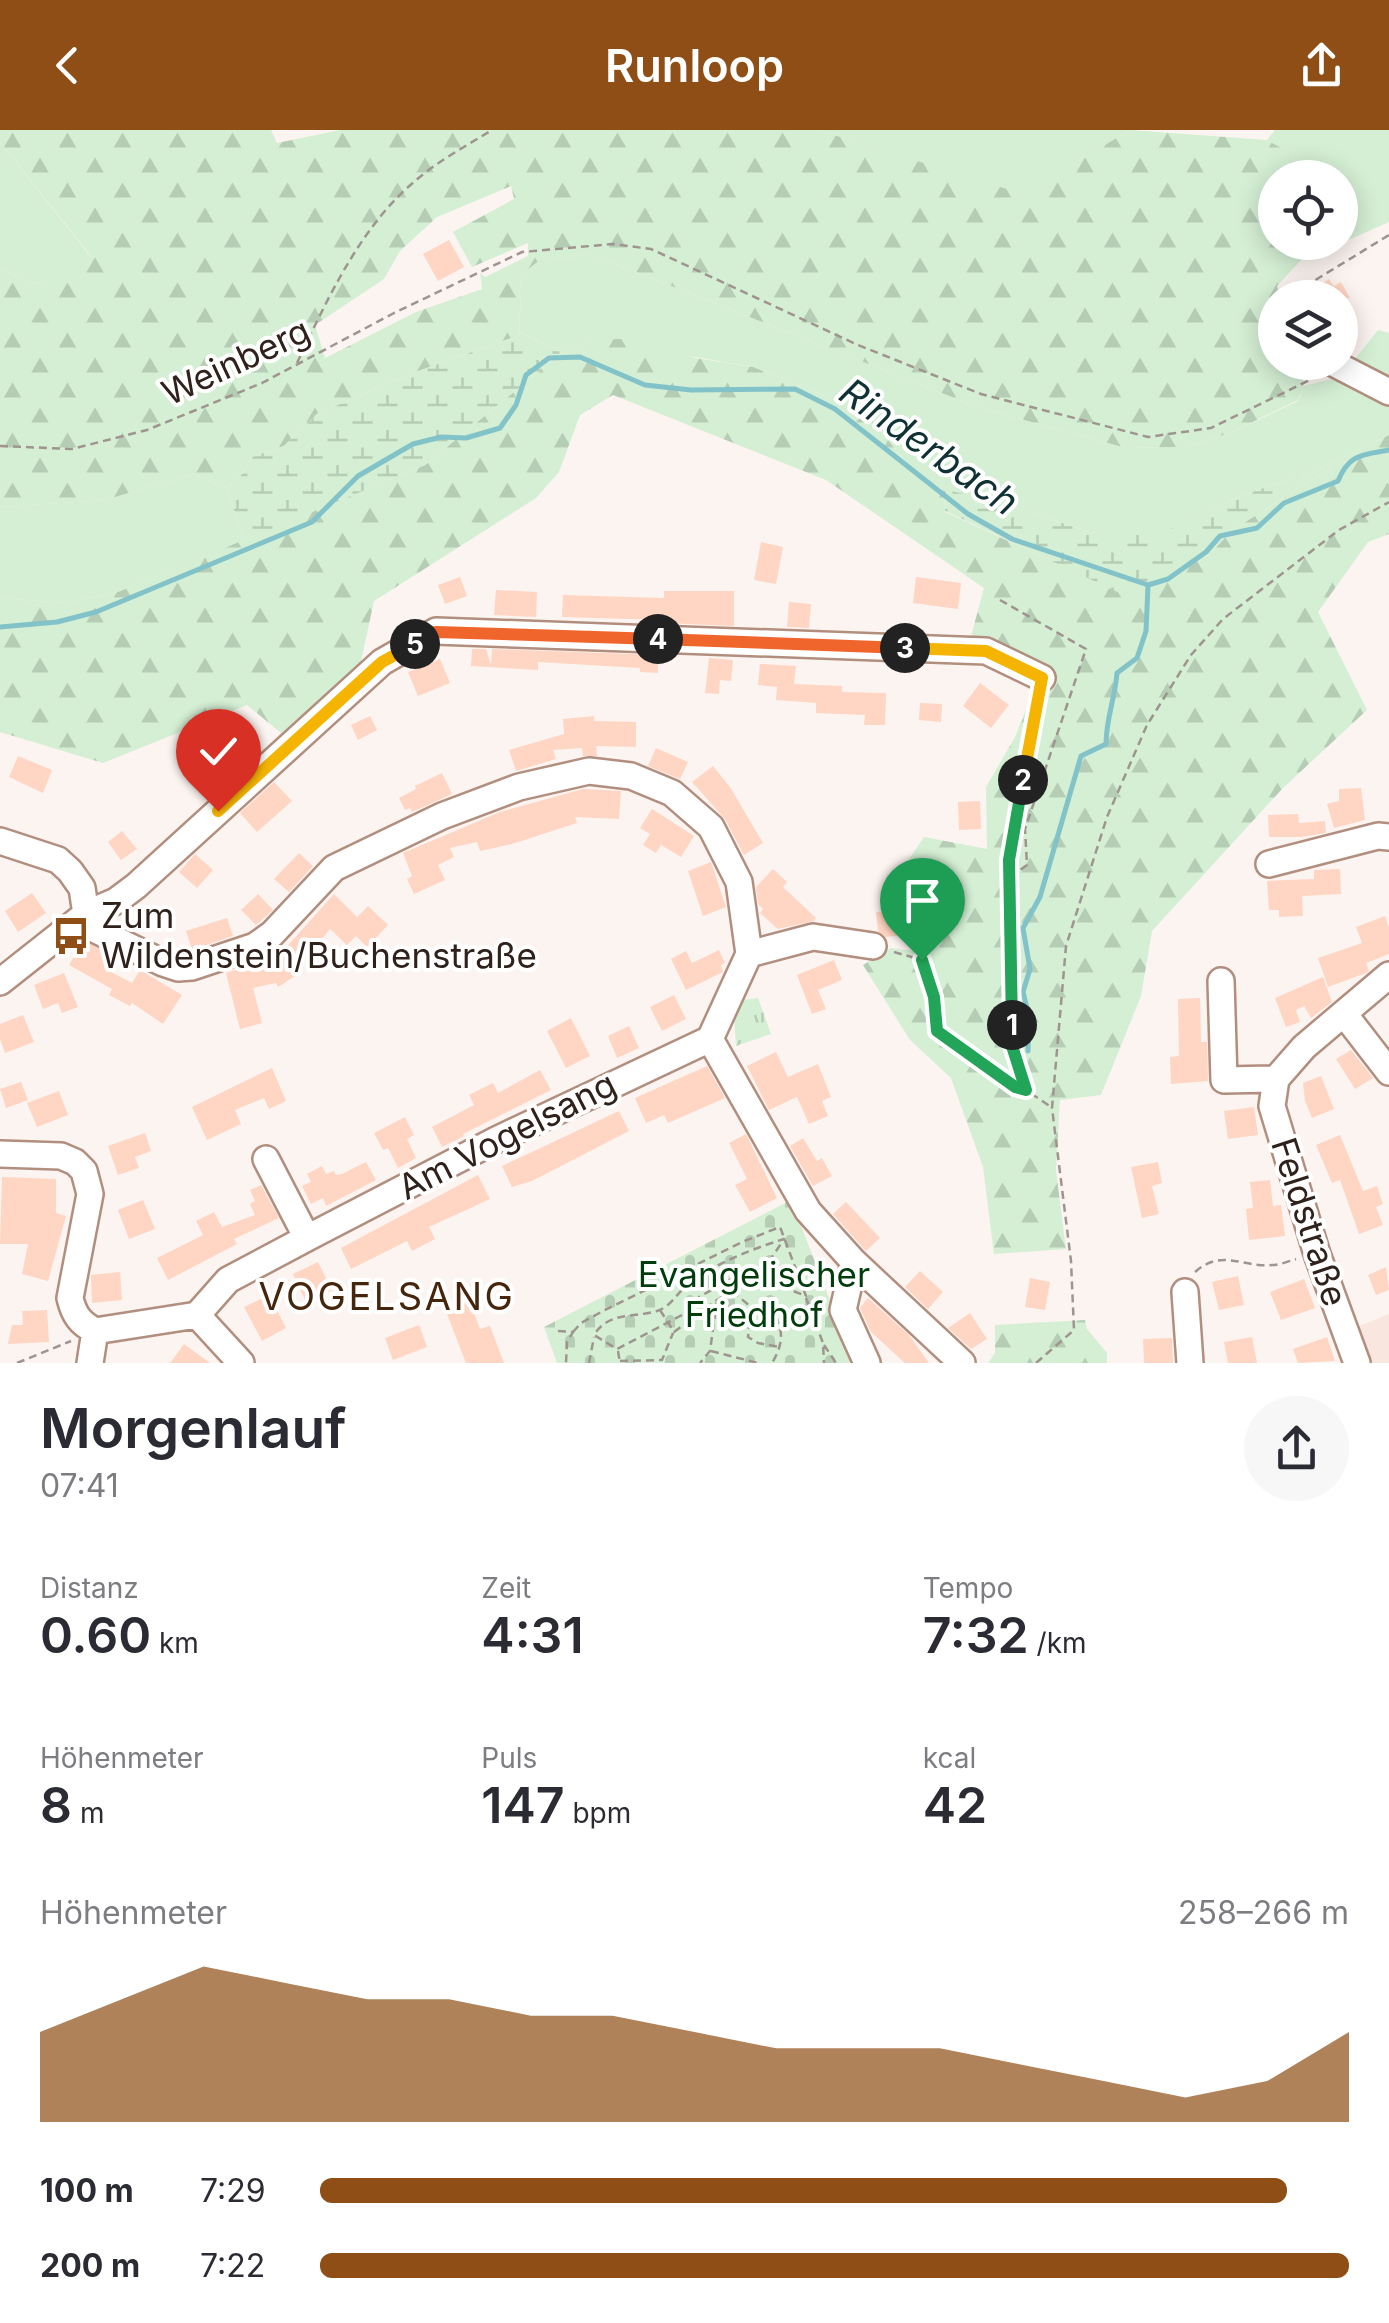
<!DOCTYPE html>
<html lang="de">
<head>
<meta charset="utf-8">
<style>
  :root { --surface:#fff; --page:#f7f7f7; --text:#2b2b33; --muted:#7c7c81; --accent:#8e4e15 }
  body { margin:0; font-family:Inter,sans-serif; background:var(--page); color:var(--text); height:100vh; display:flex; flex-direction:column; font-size:38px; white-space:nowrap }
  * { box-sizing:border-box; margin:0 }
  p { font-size:32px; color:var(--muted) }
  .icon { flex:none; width:55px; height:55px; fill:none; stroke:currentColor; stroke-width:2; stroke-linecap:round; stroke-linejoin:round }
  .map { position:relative; height:1233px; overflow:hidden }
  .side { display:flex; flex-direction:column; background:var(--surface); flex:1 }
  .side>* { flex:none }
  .tools { position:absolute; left:1258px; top:30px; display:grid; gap:20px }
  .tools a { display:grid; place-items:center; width:100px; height:100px; border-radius:50%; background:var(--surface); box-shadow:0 5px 25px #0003; font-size:50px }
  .pin { position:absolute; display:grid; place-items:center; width:85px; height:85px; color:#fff; margin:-102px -42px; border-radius:50% 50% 50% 0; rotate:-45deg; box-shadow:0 0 10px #0007 }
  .pin .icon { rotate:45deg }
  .km { position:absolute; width:50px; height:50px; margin:-25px; border-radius:50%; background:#222; color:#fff; font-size:28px; line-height:50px; text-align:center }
  .round { display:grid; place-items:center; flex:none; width:105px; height:105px; border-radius:52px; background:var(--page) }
  .headline { display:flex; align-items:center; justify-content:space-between; height:170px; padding:0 40px }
  h1 { font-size:55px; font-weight:600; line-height:75px }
  .stats { display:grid; grid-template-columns:repeat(3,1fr); gap:15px; height:170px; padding:10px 40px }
  .stats div { display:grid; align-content:center }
  .stats b { font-size:50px; font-weight:600 }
  .stats small { font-size:28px; font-weight:400 }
  .stats p { font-size:28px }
  .chart { height:280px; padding:20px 40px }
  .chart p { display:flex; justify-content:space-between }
  .chart svg { width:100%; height:180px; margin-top:10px; fill:var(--accent); opacity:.7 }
  ul { padding:0 40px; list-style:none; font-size:32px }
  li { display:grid; grid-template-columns:160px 120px 1fr; align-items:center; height:75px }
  li i { height:25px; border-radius:12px; background:var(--accent) }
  header { display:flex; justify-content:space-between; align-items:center; height:130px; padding:0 40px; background:var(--accent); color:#fff; font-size:45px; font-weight:600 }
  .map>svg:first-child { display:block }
</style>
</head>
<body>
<header><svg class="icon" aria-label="back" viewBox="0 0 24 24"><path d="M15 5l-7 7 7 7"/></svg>Runloop<svg class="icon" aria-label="share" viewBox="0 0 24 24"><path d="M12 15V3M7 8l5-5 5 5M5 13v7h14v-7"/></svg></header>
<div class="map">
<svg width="1389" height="1233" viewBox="0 0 1389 1233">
  <defs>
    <pattern id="forest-firs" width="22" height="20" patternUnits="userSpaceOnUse" patternTransform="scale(2.5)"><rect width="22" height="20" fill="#d4efd4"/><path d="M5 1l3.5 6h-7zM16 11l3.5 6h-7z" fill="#b6cdb5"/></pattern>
    <pattern id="wetland-marsh" width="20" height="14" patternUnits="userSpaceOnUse" patternTransform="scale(2.5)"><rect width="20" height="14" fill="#d4efd4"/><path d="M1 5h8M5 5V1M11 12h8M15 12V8" fill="none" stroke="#b6cdb5"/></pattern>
    <pattern id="cemetery-stones" width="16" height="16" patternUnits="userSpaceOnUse" patternTransform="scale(2.5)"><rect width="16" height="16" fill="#d4efd4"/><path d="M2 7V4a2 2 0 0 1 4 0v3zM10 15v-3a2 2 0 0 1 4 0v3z" fill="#b6cdb5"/></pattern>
    <pattern id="park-tufts" width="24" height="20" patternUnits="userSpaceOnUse" patternTransform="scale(2.5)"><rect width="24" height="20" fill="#d4efd4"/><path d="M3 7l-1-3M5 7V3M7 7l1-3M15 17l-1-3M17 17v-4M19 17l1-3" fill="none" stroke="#b6cdb5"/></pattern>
  </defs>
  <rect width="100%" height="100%" fill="#fcf4f0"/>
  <path fill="#f9e6de" d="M1389,1184V1233H1351L1337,1205Z"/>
  <path fill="#d4efd4" d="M818,0H1130L1023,65Z
    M1275,0H1389V92L1303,130L1317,113L1340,112V48L1310,47L1287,21L1267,10Z
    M0,12L91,127L37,154L0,139Z
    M590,124L977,277L1126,318L1185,317L1230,303L1298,271L1304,256L1343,246L1389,265V305L1330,334L1236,368L1156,406H1127L1089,402L1003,373L946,362L913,342L867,283L753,237L591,209L560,224L558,219L519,202L522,144L540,130Z
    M1378,200L1389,203V252L1351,234Z
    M193,344L226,358L245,410L118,462L65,473L0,468V377L105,370Z"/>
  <path fill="url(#forest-firs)" fill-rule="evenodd" d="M0,0H271L277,13L340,0H818L1023,64L1130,0L1267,10L1287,21L1310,47L1275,48V112L1317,113L1277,156L1280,167L1275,168V232L1300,233L1304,256L1298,270L1230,303L1185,317L1126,318L977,277L590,124L540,130L522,144L519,202L523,204L410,244L317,284L284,316L252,327L240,347L226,358L193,344L105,370L0,377V139L37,154L91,126L0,12ZM511,56L514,69L453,102L472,137L528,113V126L485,147L480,143L482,159L416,182L325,228L315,195L384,149L400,121L437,87Z
    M591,209H629L696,228L753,237L867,283L913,342L946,362L945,382L1128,466L1209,425L1231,401L1332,337L1330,334L1389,305V404L1368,412L1318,482L1367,580L1283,658L1152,801L1141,866L1101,965L1060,970L1056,1041L1066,1119L994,1124L983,1037L951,948L910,910L863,835L891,818L915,821L907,732L924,707L987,719L986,657L1015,607L1041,541L991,510H970L984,458L826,350L613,265L580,285L559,342L536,368L374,471L359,541L281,603L247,575L103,633L0,602V468L65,473L118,462L425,335L560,224Z
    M1085,1190L1087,1199L1107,1223V1233H988L995,1223V1195Z"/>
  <path fill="url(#wetland-marsh)" d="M523,204L558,219L560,224L425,335L245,410L226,358L240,347L252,327L284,316L317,284L410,244Z
    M1330,334L1332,337L1231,401L1209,425L1128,467L945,381L947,360L1003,373L1089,402L1155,406L1236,368Z"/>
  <path fill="url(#cemetery-stones)" d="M791,1070L836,1186L858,1233H557L544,1197Z"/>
  <path fill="url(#park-tufts)" d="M758,868L771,904L736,916L733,871Z"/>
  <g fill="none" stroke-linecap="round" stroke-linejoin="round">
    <path stroke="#82c2c9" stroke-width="5" d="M0,497L57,492L96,482L312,392L358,346L413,314L441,307L466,308L500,298L516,275L526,245L549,228L580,227L645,255L691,260L795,259L835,279L968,384L1012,409L1148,455L1168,449L1206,422L1220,406L1257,398L1284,373L1338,351C1349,324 1362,325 1389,320
      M1028,921L1029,886L1023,862L1030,839L1023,798L1040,767L1081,626L1106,614C1106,589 1115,568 1117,543L1137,528L1146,501L1148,456"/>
  </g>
  <path fill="#ffd5c3" d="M449,110L464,137L438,151L423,124Z
    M1329,149L1334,156L1341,152L1350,168H1299Z
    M761,412L783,417L776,454L754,450Z
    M460,447L467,466L445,474L438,455Z
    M916,447L961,453L958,479L913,473Z
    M496,460L537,462L536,487L494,485Z
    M664,461H734V496L663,493V490L562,487L563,465L664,468Z
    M789,472L811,474L809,498L787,497Z
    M472,519H486L491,535L492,519L658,525V543L640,542V538L538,532V540L471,536Z
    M709,528L733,530L731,551L720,550L719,564L705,563Z
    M440,529L450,553L418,566L408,542Z
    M760,534L796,536L794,554L842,556V562L886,563L885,595H864L865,585L816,583V573L776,570L777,557L758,555Z
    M980,553L1009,575L991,598L963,576Z
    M920,573L942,574L941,592L919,590Z
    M370,586L377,600L358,610L351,595Z
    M594,586V591L636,592V617L596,616L597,626H583L582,618L553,620L556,629L516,641L509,620L564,604L563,589Z
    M220,618L238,638L212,661L194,641Z
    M656,618L688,632L680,649L648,636Z
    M18,626L52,640L43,663L9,647Z
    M713,636L730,657L763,713L744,725L725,689L692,652Z
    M442,643L452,664L412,682L410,678L405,680L399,668L416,659L415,656Z
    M274,652L292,671L257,702L240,683Z
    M1361,658L1365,690L1334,698L1327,674L1339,671V659Z
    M583,659L621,661L619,689L575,687L577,693L512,714L480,721L477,712L450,718L454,727L438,735L445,750L414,764L407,749L412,746L403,723L500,682Z
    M980,671L981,699L959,700L958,672Z
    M652,679L694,706L681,727L661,715L656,723L643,715L650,704L640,698Z
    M1298,684L1299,693L1325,691L1326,703L1301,707H1269L1268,685Z
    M122,701L137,719L121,730L108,712Z
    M299,723L313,736L289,762L274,749Z
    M195,724L213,740L197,758L179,742Z
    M711,732L726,777L703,786L688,741Z
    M773,739L787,752L783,757L816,788L814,791L778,799L760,783L763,779L758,774L756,757Z
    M1340,739L1341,764L1302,766L1303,786L1279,787V780H1269L1267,751L1314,749V740Z
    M32,763L46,783L18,802L5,781Z
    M258,764L273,780L256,795L241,780Z
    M334,764L357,787L368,776L388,795L367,817L356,806L347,815L330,799L294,843L295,846L278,857L276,853L253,858L262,893L240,899L226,843L252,834L254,840L283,821Z
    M902,780L904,805L886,807L878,801L876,782Z
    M1385,786L1389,798V824L1366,833L1369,841L1366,843L1328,857L1318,828L1362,813L1356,797Z
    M227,788L233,806L192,820L186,801Z
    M83,810L114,827L107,840L132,853L140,840L182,865L163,894L132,873L130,876L109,865L112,859L69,835Z
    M719,820L725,833L721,835L723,842L686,860L671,829L686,821L692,833Z
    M834,830L842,850L818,860L826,879L812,884L797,845Z
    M64,843L78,877L62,883L58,873L43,879L34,855Z
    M1323,847L1332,872L1311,888L1304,876L1296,880L1300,892L1286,897L1275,868Z
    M674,865L686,889L662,901L650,877Z
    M1200,868L1201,912H1207L1208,951L1171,954L1170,927L1179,926L1178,869Z
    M23,885L34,912L5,923L0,909V894Z
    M571,888L590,926L566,938L547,901Z
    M629,896L639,918L617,928L608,906Z
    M1351,920L1373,948L1355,959L1336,929Z
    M776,922L788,947L818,934L831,967L822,971L828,986L809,994L797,967L769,980L747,936Z
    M707,936L725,968L668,993L664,985L646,993L635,968Z
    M272,938L286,971L269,979L264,968L235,980L241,994L207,1010L192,977Z
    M540,940L551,960L463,1004L464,1006L442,1017L432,997L474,975L469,965L493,953L498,963Z
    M1321,946L1334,979L1312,988L1305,971L1303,953Z
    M21,952L28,970L6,978L0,959Z
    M59,961L68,985L37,997L27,973Z
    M1254,977L1258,1005L1228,1009L1224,981Z
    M619,981L629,1001L532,1051L512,1057L502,1036Z
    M405,987L414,1005L407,1009L416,1028L398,1038L388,1018L383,1020L374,1003Z
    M145,1003L151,1021L135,1027L139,1038L118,1045L108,1016Z
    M746,1004L777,1068L750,1082L735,1055L747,1049L729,1013Z
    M1340,1005L1363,1061L1377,1056L1383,1074L1376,1077L1383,1095L1359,1104L1340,1050L1332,1053L1316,1015Z
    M803,1008L817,1031L822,1028L832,1046L813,1056L790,1016Z
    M366,1032L376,1050L326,1076L323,1068L311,1074L302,1056L311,1052L307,1044L322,1036L326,1044L334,1041L336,1045L342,1044Z
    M1158,1032L1162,1053L1152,1056L1159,1084L1142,1088L1131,1037Z
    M478,1045L490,1069L429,1097L435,1109L412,1121L407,1111L351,1139L341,1118Z
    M2,1047L56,1049V1083L66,1086L48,1151L22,1144L28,1114H0Z
    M1270,1050L1273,1076L1281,1075L1285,1106L1249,1110L1246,1079L1253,1078L1250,1052Z
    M261,1055L279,1088L234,1109L237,1114L168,1150L157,1128L203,1105L196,1091L214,1082L222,1097L255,1085L250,1074L255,1071L250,1060Z
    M143,1070L155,1099L129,1109L118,1080Z
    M846,1072L880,1108L866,1121L833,1084Z
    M318,1132L332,1160L306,1172L293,1144Z
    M1386,1137L1389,1160L1376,1165L1368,1145Z
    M920,1141L943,1162L928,1179L905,1157Z
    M120,1142L122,1170L92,1173L91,1145Z
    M1238,1146L1244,1175L1219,1180L1212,1152Z
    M1030,1148L1050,1152L1045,1180L1025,1177Z
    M1304,1149L1315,1178L1281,1190L1270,1162Z
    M269,1165L286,1198L262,1211L244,1177Z
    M868,1168L909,1205L929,1233H905L871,1202L860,1178Z
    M469,1170L480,1199L490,1196L504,1233H466L445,1179Z
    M47,1180L49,1212L8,1214L12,1195H23L22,1181Z
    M970,1183L987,1209L971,1219L948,1198Z
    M419,1195L427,1217L393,1230L385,1208Z
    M1252,1207L1257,1233H1228L1224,1212Z
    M1327,1207L1335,1231L1298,1233L1293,1219Z
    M1172,1208L1173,1233H1144L1143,1209Z
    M184,1214L210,1233H170Z"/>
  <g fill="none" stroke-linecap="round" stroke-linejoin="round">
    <g stroke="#b18e7e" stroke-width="30">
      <path id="minor" d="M1331,232L1389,262
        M0,711L58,730L70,741L82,758L86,784L96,800L163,833L178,838L192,837L255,816L272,804L334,738L442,686L519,657L589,641L631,646L672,663L711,697L739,752L749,824L710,909
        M1269,734L1378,706L1389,707
        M749,824L813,807L873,816
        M1221,851L1224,950L1276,949
        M0,852L86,784L116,771L136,756L382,532L436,501L986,521L1042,548
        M1345,885L1389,942
        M710,909L808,1081L854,1132L962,1233
        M0,1024L61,1026L75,1032L84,1041L90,1064L70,1168C74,1185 80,1193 95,1201L197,1185L241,1233
        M266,1029L307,1108L496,1010L710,909
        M854,1132L843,1180L867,1233
        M1185,1162L1190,1233
        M197,1185L228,1150L307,1108
        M90,1233L95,1201
        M1357,1233L1317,1124L1272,976L1276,949L1304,917L1389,845"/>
    </g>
    <path stroke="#9f948f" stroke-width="2.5" stroke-dasharray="8 5" stroke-linecap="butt" d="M1310,168L1304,157L1389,105
      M297,233C327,170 360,97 415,51C438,31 466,16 492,0
      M0,316L72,319L147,300L262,253L394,183L522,122L613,114L651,119L858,215L981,264L1148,307L1211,298L1316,247
      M1000,470L1086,519L1025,699L1027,735L1009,748
      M1038,568L1009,730L1012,916L1026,960L1051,977
      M894,822L922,830L934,867L937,901L1015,957L1024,959
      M1195,1142C1222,1118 1243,1138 1272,1135C1280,1135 1289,1131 1296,1129
      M732,1161L751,1177L776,1186C784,1204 782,1216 772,1233
      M806,1168L823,1213L824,1233
      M717,1170L763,1141L784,1109C752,1119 719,1132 692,1151C678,1160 673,1176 657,1181C634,1188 609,1181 594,1205L617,1219L684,1184L699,1167L754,1136
      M751,1178L748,1207L758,1213L779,1217
      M660,1180L674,1202L717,1170L710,1221L700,1233
      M558,1201L573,1202L567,1212L566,1233
      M573,1202L581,1193L603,1181L742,1112L780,1097L806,1166L780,1156H745
      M824,1215L836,1233
      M618,1221L620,1233
      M711,1221L758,1233
      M620,1231L662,1230L673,1203
      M17,1233L71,1211
      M589,1233L594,1207
      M1036,1233L1074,1200L1071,1131L1052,978L1066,816L1107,687L1147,595L1191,525L1223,489L1279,446L1339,400L1389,372"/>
    <use href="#minor" stroke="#fff" stroke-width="25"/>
  </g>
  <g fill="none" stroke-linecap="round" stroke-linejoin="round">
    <g stroke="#fff" stroke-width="20">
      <path id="split-1" d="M922,830L934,867L937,901L1015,957L1026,960L1012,916V895"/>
    </g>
    <g stroke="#fff" stroke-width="20">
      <path id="split-2" d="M1012,895L1009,730L1023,650"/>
    </g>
    <g stroke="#fff" stroke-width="20">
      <path id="split-3" d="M905,518L986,521L1042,548L1023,650"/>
    </g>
    <g stroke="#fff" stroke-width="20">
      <path id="split-4" d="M658,509L905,518"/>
    </g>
    <g stroke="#fff" stroke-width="20">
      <path id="split-5" d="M415,514L436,502L658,509"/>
    </g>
    <g stroke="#fff" stroke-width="20">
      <path id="split-6" d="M218,681L382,532L415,514"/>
    </g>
    <use href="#split-1" stroke="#22a559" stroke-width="12"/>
    <use href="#split-2" stroke="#22a559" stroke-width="12"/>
    <use href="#split-3" stroke="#f5b400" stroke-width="12"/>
    <use href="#split-4" stroke="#f0652b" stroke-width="12"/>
    <use href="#split-5" stroke="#f0652b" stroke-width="12"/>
    <use href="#split-6" stroke="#f5b400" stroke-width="12"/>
  </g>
  <defs>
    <g id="bus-bare" transform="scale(3)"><path d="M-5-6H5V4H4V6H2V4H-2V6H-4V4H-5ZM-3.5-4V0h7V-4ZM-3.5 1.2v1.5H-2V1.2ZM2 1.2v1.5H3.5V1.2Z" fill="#8e4e15" stroke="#fff" stroke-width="2.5" paint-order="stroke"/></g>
  </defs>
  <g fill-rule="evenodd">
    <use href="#bus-bare" x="71" y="806"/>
  </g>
  <g text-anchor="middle" stroke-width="8" stroke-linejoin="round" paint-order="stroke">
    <g font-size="35" fill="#2f211b" stroke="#fff">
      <text transform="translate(236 232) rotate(-25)" y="12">Weinberg</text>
      <text transform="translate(507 1006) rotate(-27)" y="12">Am Vogelsang</text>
      <text transform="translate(1309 1092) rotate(72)" y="12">Feldstraße</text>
    </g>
    <g font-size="35" fill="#2f211b" stroke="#fff" text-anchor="start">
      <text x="101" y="798">Zum<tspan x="101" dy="40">Wildenstein/Buchenstraße</tspan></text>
    </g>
    <g font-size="35" fill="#013d0c" stroke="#fff">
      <text x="754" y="1157">Evangelischer<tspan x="754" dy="40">Friedhof</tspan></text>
    </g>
    <g font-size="38" font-style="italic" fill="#113235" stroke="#fff">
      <text transform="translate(929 317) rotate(35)" y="13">Rinderbach</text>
    </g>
    <g font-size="38" letter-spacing="2.5" fill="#45260d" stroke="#fff">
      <text x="387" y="1180">VOGELSANG</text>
    </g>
  </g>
</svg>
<div class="tools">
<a><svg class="icon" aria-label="locate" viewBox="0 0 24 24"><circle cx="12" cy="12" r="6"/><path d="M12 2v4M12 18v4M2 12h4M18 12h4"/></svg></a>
<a><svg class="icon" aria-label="layers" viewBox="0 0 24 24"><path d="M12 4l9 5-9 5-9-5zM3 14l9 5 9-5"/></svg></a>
</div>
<div class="pin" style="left:922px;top:830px;background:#1e9e55"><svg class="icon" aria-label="arrive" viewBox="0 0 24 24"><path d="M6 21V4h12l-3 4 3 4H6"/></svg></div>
<div class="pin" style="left:218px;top:681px;background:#d93025"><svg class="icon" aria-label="check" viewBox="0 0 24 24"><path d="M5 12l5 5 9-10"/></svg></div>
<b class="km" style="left:1012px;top:895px">1</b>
<b class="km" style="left:1023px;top:650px">2</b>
<b class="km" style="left:905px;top:518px">3</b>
<b class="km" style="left:658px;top:509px">4</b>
<b class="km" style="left:415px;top:514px">5</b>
</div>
<section class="side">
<div class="headline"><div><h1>Morgenlauf</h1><p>07:41</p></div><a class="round"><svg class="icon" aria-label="share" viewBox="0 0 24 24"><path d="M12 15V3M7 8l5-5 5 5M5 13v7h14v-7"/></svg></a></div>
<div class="stats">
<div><p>Distanz</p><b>0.60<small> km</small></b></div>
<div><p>Zeit</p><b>4:31</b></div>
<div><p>Tempo</p><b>7:32<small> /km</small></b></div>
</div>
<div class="stats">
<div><p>Höhenmeter</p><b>8<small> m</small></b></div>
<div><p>Puls</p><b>147<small> bpm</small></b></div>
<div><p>kcal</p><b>42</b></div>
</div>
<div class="chart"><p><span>Höhenmeter</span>258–266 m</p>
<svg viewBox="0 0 160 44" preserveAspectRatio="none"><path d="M0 44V22L10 14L20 6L30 10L40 14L50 14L60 18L70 18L80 22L90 26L100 26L110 26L120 30L130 34L140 38L150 34L160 22V44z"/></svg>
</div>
<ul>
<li><b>100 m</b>7:29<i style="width:94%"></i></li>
<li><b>200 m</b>7:22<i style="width:100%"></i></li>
</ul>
</section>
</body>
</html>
